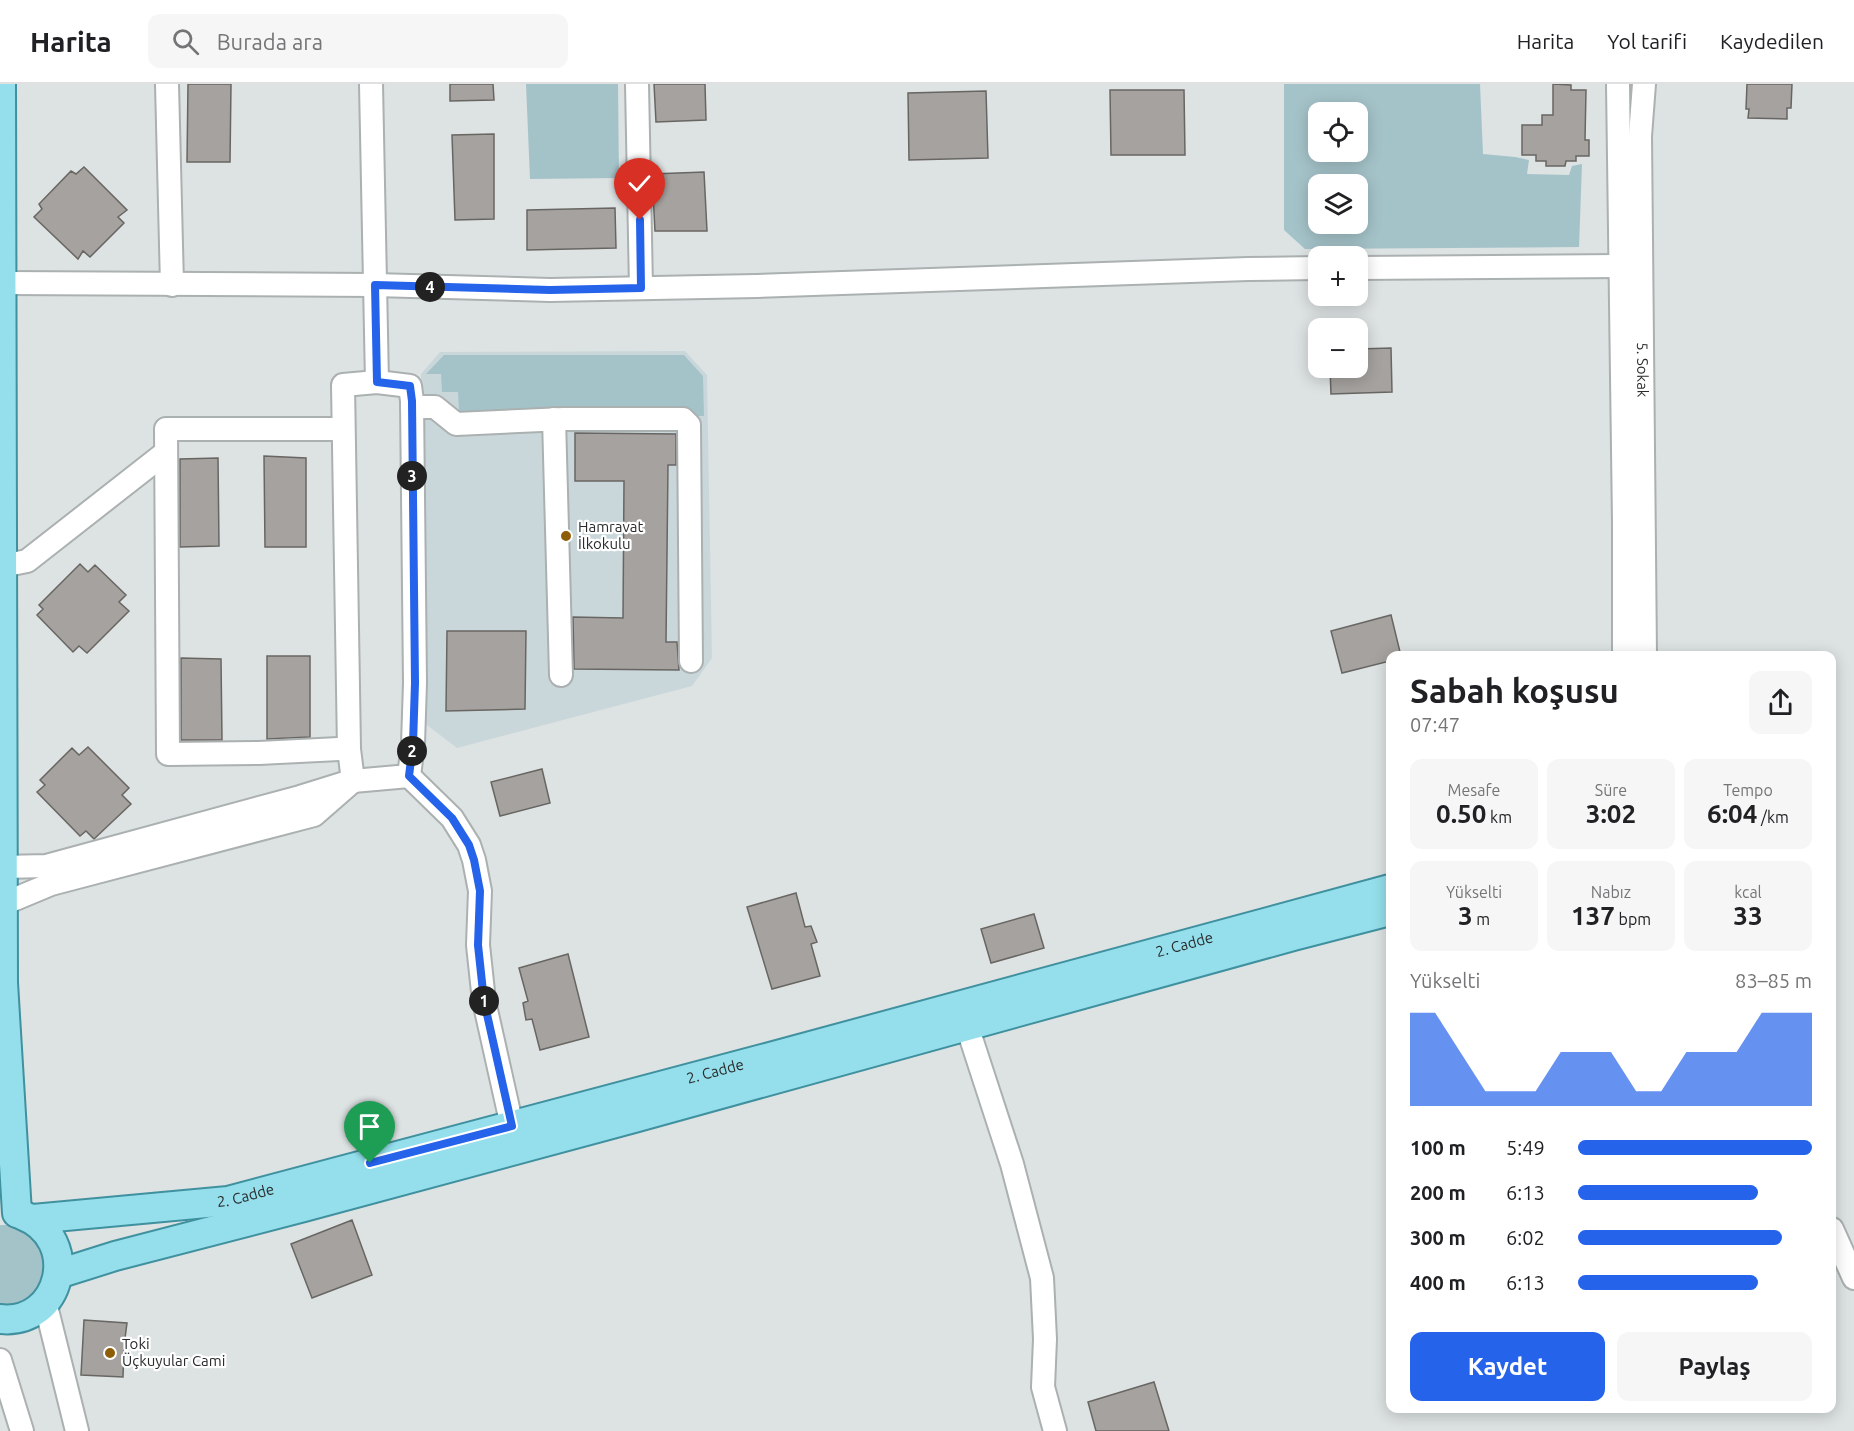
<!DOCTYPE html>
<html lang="tr">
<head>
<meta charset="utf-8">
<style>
  :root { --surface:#fff; --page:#f6f6f6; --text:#202124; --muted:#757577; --line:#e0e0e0; --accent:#2563eb }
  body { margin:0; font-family:Ubuntu,sans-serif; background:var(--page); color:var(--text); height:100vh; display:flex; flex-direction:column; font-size:22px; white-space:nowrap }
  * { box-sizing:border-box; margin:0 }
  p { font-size:20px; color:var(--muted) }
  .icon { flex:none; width:33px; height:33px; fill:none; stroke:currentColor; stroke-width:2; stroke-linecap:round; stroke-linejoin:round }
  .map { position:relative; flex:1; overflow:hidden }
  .details { position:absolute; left:1386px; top:567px; width:450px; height:762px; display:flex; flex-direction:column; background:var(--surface); border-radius:12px; box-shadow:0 3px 15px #0003 }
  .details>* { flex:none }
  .controls { position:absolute; left:1308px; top:18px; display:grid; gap:12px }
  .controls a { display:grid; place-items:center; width:60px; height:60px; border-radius:12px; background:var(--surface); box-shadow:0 3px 15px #0003; font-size:30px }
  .pin { position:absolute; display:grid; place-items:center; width:51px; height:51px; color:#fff; margin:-62px -26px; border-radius:50% 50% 50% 0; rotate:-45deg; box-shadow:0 0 6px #0007 }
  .pin .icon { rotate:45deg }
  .km { position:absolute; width:30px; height:30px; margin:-15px; border-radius:50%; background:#222; color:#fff; font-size:16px; line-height:30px; text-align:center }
  .round { display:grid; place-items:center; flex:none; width:63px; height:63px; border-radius:12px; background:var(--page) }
  .headline { display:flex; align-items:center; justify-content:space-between; height:102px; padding:0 24px }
  h1 { font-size:33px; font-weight:700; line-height:45px }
  .figures { display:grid; grid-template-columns:repeat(3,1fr); gap:9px; height:102px; padding:6px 24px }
  .figures div { display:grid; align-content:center; border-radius:12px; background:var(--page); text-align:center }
  .figures b { font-size:26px; font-weight:700 }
  .figures small { font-size:16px; font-weight:400 }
  .figures p { font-size:16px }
  .chart { height:168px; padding:12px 24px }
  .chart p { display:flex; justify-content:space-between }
  .chart svg { width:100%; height:108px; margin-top:6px; fill:var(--accent); opacity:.7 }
  .action { display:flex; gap:12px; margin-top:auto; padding:12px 24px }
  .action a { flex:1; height:69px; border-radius:12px; background:var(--accent); color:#fff; font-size:24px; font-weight:700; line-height:69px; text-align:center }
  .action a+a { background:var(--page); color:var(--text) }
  ul { padding:0 24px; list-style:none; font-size:20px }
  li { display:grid; grid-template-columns:96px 72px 1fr; align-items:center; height:45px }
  li i { height:15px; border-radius:8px; background:var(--accent) }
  header { display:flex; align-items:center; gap:36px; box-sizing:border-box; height:84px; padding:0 30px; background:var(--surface); border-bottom:2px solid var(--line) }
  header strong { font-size:28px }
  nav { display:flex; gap:33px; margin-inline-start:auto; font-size:21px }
  .search { width:420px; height:54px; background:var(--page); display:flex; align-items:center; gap:15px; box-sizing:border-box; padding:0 21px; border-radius:12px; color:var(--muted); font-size:22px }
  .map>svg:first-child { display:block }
</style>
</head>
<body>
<header>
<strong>Harita</strong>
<div class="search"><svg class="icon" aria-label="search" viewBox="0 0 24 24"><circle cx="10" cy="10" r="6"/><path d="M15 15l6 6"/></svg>Burada ara</div>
<nav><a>Harita</a><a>Yol tarifi</a><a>Kaydedilen</a></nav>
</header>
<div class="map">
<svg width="1854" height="1347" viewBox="0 0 1854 1347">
  <rect width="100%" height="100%" fill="#dde2e3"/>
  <path fill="#cad7da" d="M685,267L707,291L712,574L692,602L457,664L423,638L422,330L421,290L440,268Z"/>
  <path fill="#a4c3c9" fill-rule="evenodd" d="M526,0H618L619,94L530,95Z
    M1284,0H1480L1483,70L1515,73L1529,76L1527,90L1569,91L1572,82L1582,80L1579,163L1305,165L1284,146ZM1318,28H1358V68H1318ZM1318,100H1358V140H1318Z
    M444,271H684L703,292L704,332L465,330L459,327L458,308H442L441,290H426Z
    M0,1141H15L45,1164L43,1201L22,1220L0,1221Z"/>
  <path fill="#a5a29f" stroke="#686663" stroke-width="1.5" d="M188,0H231L230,78H187Z
    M450,0H493L494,16L450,17Z
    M654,0H705L706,36L656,38Z
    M1553,0L1571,1V6H1586L1585,56H1589V72H1576V77H1566L1565,82H1546V77H1536V71H1522V41H1542V31H1553Z
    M1747,0H1792L1791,24H1787V35L1748,34L1749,25H1746Z
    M1110,6H1184L1185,71H1111Z
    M986,7L988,74L909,76L908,9Z
    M494,50V135L455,136L452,51Z
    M84,83L127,126L118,133L124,139L90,173L83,167L78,175L34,133L42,125L39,120L71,87L76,90Z
    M704,88L707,147H655L652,90Z
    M615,124L616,164L527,166V126Z
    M1391,264L1392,308L1331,310L1330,284H1358V265Z
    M575,349L676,350V381H668L666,558H677L679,586L574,585L573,533L623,534L624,397H575Z
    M264,372L306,374V463H265Z
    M218,374L219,462L180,463V375Z
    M80,480L88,488L95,481L126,511L119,518L129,527L87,569L79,562L73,568L37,531L43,525L39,521Z
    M1391,531L1401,572H1390V577L1342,589L1331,547Z
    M447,547H526L525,625L446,627Z
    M267,572H310V653L267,655Z
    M181,574L221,575L222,656H181Z
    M88,663L129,704L122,711L131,720L94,755L86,747L80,752L37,708L45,701L40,696L72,664L79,671Z
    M542,685L550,719L500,732L491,698Z
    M796,809L805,843L811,842L817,858L811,860L820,892L772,905L747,823Z
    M1034,830L1044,864L991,879L981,845Z
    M568,870L589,953L540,966L532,935L526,936L523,919L528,917L519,884Z
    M352,1136L372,1191L312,1214L291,1160Z
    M84,1236L127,1239L124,1262L123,1293L81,1291Z
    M1154,1298L1169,1347H1096L1088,1318Z"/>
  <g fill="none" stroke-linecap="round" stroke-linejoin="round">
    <g stroke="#abb0b1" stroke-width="26">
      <g id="minor">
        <path d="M167,0L172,201"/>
        <path d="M371,0L377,298"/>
        <path d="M637,0L641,204"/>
        <path d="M1618,0L1624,439V572"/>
        <path id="s1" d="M1644,0L1640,52L1645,572"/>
        <path d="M1358,184L1620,182"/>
        <path d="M2,199L375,201L550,206L757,202L1248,185L1318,184"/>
        <path d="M377,298L410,302L412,317L415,599L413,660L409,692L353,697L349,665L343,301Z"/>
        <path d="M412,323H435L456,340L564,335H683L689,341L691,577"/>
        <path d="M554,335L561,591"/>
        <path d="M2,482L27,477L165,369"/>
        <path d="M339,665L259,669L168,670L166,345H343"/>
        <path d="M409,692L452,734L469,761L474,776L480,807L478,861L484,917L512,1042"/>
        <path d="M3,783L46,782L300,713L345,699"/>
        <path d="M3,820L51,800L314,731L353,697"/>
        <path d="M967,942L1012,1080L1042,1194L1045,1255L1043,1303L1055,1347"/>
        <path d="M1832,1145L1854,1194"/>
        <path d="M45,1218L77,1347"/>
        <path d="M0,1276L22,1347"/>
      </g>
    </g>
    <g stroke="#40919f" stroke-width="32">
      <g id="major">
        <path d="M1,0L3,899L17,1129"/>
        <path id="s2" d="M33,1135L228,1117L770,973L1390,805"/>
        <path d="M58,1190L115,1172L304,1123L634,1034L1293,852L1390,827"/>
        <path d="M0,1235C61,1242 83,1155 22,1131"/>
      </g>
    </g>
    <use href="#minor" stroke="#fff" stroke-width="22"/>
    <use href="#major" stroke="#94dfeb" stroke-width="28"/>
  </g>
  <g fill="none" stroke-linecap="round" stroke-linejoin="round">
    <g stroke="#fff" stroke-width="12">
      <path id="route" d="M370,1079L512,1042L484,917L478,861L480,807L474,776L469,761L452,734L409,692L413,660L415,599L412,317L410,302L377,298L375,201L550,206L641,204L640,136"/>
    </g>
    <use href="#route" stroke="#2563eb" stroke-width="8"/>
  </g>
  <g fill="#8e5d08" stroke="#fff" stroke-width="2">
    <circle cx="566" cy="452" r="6"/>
    <circle cx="110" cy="1269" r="6"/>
  </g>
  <g text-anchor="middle" stroke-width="4.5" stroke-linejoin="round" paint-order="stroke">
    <g font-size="15" fill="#292a2b" stroke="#fff">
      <text dy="5" stroke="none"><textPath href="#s1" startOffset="286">5. Sokak</textPath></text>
      <text dy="5" stroke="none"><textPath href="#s2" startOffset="1186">2. Cadde</textPath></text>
      <text dy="5" stroke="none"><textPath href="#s2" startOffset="700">2. Cadde</textPath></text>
      <text dy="5" stroke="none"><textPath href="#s2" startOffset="214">2. Cadde</textPath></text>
    </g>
    <g font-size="15" fill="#292a2b" stroke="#fff" text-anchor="start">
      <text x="578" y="448">Hamravat<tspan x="578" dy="17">İlkokulu</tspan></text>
      <text x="122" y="1265">Toki<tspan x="122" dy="17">Üçkuyular Cami</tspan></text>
    </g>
  </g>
</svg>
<div class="controls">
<a><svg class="icon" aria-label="locate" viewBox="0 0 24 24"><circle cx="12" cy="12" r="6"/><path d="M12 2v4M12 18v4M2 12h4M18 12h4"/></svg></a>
<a><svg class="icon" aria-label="layers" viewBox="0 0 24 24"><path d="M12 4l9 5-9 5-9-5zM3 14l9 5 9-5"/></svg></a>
<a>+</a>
<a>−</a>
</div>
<div class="pin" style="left:370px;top:1079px;background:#1e9e55"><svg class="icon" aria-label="arrive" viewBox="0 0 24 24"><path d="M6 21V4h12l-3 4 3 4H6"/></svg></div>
<div class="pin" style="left:640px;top:136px;background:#d93025"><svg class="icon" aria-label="check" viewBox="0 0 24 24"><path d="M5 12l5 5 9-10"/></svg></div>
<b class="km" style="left:484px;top:917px">1</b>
<b class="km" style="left:412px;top:667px">2</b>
<b class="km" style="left:412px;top:392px">3</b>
<b class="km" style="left:430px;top:203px">4</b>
<section class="details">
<div class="headline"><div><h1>Sabah koşusu</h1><p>07:47</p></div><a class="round"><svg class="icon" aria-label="share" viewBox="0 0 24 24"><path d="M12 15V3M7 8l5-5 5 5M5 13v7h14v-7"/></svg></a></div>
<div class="figures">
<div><p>Mesafe</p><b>0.50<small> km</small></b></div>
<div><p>Süre</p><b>3:02</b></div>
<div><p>Tempo</p><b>6:04<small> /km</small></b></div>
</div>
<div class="figures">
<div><p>Yükselti</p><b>3<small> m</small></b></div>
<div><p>Nabız</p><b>137<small> bpm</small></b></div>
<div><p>kcal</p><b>33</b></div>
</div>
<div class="chart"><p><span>Yükselti</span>83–85 m</p>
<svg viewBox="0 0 160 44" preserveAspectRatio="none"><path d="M0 44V6L10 6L20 22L30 38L40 38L50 38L60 22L70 22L80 22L90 38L100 38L110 22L120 22L130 22L140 6L150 6L160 6V44z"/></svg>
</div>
<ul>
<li><b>100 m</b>5:49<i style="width:100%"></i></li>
<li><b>200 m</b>6:13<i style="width:77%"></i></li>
<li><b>300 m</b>6:02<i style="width:87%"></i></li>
<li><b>400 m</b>6:13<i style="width:77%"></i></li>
</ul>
<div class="action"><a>Kaydet</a><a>Paylaş</a></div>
</section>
</div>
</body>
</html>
